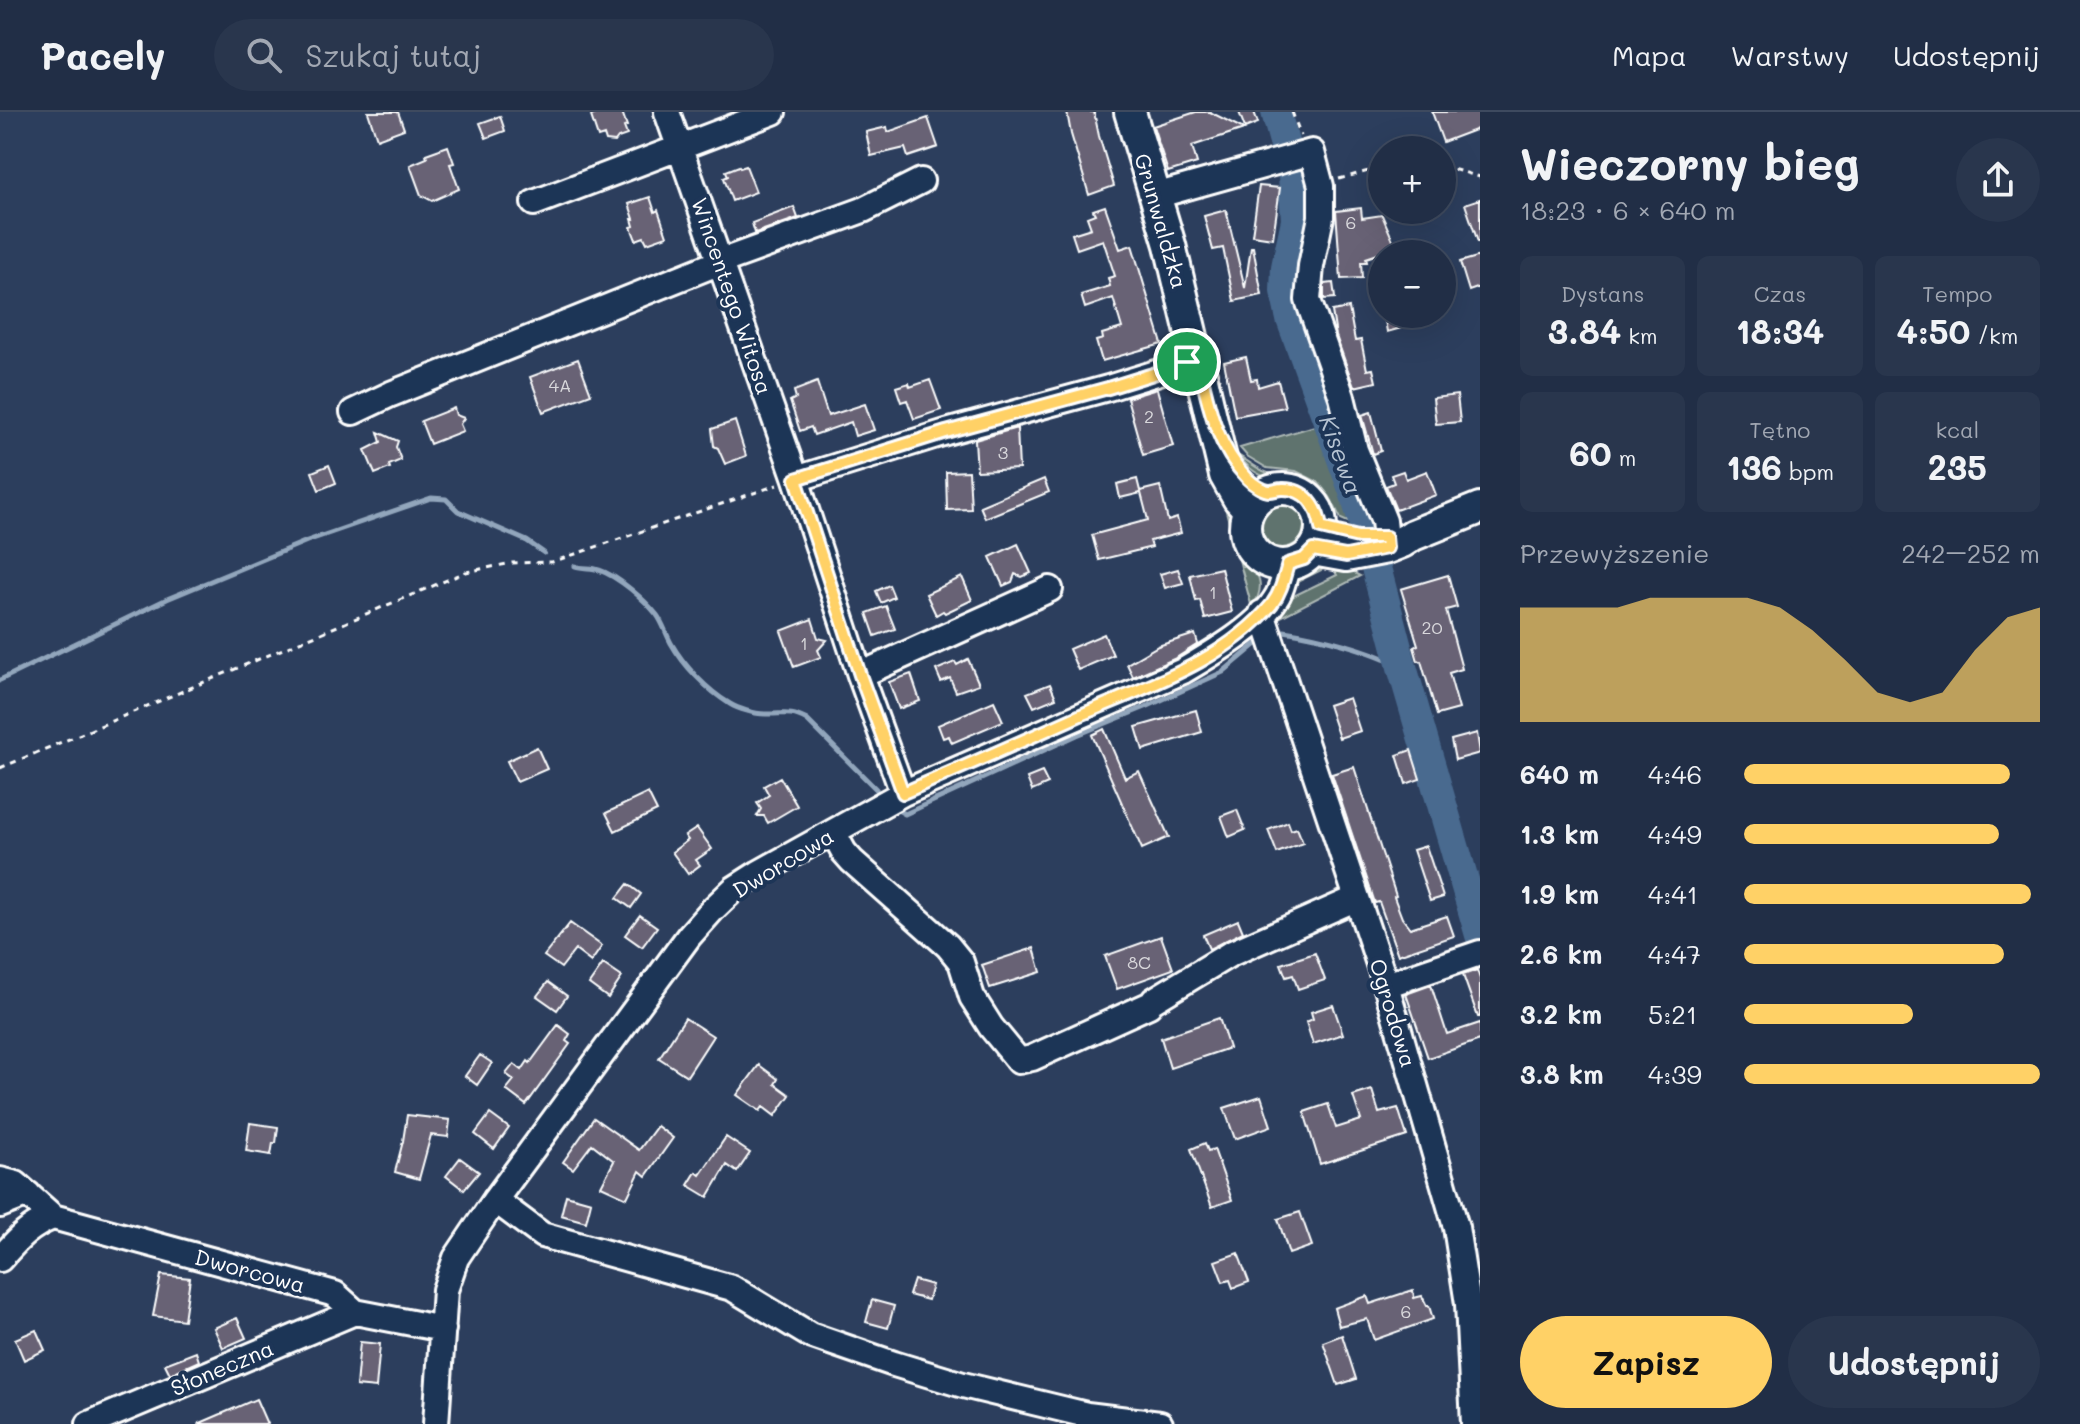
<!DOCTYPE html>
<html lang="pl">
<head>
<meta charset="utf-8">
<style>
  :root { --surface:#212e46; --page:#29364d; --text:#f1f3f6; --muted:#a2a8b3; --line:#3e4a5f; --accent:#ffd166 }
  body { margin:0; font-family:Mali,sans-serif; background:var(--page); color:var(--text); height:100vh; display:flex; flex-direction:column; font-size:30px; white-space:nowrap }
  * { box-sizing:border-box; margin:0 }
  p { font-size:26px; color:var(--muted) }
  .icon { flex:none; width:44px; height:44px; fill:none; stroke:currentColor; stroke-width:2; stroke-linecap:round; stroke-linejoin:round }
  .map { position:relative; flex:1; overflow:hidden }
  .drawer { display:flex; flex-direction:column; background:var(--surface); width:600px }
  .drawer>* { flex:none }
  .buttons { position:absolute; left:1368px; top:24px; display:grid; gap:16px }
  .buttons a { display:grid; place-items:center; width:88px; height:88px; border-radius:50%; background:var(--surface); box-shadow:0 8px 32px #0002,0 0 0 2px var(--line); font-size:40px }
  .pin { position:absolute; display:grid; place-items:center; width:68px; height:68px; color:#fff; margin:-34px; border:4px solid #fff; border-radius:50%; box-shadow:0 2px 8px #0007 }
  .round { display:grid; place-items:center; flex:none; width:84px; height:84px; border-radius:42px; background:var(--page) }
  .head { display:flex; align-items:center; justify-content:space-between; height:136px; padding:0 40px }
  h1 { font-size:44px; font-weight:700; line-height:60px }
  .stats { display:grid; grid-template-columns:repeat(3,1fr); gap:12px; height:136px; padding:8px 40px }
  .stats div { display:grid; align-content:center; border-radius:12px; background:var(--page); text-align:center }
  .stats b { font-size:34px; font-weight:700 }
  .stats small { font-size:22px; font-weight:400 }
  .stats p { font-size:22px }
  .chart { height:224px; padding:16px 40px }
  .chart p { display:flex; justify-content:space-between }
  .chart svg { width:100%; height:144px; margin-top:8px; fill:var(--accent); opacity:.7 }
  .action { display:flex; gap:16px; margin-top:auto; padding:16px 40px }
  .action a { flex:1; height:92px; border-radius:48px; background:var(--accent); color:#111; font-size:32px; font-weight:700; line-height:92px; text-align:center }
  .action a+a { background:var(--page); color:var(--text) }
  ul { padding:0 40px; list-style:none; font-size:26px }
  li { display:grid; grid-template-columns:128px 96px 1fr; align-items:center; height:60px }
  li i { height:20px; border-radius:10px; background:var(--accent) }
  header { display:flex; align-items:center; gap:48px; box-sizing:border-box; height:112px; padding:0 40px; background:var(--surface); border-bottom:2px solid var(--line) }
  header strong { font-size:38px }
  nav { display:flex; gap:44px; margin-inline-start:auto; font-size:28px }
  .search { width:560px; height:72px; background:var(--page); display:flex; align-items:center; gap:20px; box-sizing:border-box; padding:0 28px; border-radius:44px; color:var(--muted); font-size:30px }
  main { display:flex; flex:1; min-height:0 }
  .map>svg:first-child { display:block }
</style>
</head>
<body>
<header>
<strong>Pacely</strong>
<div class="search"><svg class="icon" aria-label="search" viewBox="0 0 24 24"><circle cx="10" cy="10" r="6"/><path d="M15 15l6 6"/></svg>Szukaj tutaj</div>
<nav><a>Mapa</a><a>Warstwy</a><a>Udostępnij</a></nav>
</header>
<main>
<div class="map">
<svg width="1480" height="1312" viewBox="0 0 1480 1312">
  <rect width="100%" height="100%" fill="#2c3e5d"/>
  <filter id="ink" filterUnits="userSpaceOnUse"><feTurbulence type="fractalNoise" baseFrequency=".0125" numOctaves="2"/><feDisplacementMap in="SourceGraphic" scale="16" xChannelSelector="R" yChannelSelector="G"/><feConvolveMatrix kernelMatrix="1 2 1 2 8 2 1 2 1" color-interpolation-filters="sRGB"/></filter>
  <g filter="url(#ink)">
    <path fill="#5e736e" stroke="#aeb9b6" stroke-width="2" d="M1318,313L1350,411L1341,407L1330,385L1318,370L1296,359L1267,356L1247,344L1240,336Z
      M1239,344C1250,350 1260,360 1272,362C1279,364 1285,363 1291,364C1313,368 1329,386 1334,407C1323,399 1321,385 1311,378C1283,358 1265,379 1239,344Z
      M1212,347C1219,364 1229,381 1234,398C1238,408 1234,419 1238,429C1249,455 1272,466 1252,496Z
      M1260 414a22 22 0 1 1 44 0a22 22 0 1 1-44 0Z
      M1318,450L1352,451L1356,462L1360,464L1275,508L1281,490L1337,463L1331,453L1289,474L1299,461Z"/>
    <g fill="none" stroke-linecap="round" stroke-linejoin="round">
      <path stroke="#92a6bc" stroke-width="5" d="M575,454C583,457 592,455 599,458C618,464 645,488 657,503C663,511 666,522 671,531C684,554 707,578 730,592C738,597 755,602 765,602C783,603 789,598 807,608L876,677
        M1284,519C1317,524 1373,538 1402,555
        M0,568L167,487L307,429L431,386L446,387L458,399L527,429L544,441
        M898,698L905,702L1077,623L1148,594L1223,560L1260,529"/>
      <path stroke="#496a8f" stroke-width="30" d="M1276,0L1293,64L1296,108L1286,155L1285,179L1291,207L1354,380L1368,425L1402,555L1480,823"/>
    </g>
    <path fill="#676275" stroke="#fff" stroke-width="2" d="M368,0H398L404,17L377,27Z
      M601,0H622L627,14L624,15L627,23L618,26L615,30L606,29L604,23L598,25L591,4Z
      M1067,0H1094L1099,24L1114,74L1089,83L1071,22Z
      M1196,0H1210L1244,17L1192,34L1197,51L1168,60L1153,14Z
      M1239,0H1254L1258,11L1245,16Z
      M1432,0H1480V16L1443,30Z
      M500,4L505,19L486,26L480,11Z
      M928,6L938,35L908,45L905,36L871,44L866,20L887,15L888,20Z
      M448,34L454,51L450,52L459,77L432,89L421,83L410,53L427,46L426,42Z
      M739,54L740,56L746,54L756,80L732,89L724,66L728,64L726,59Z
      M1259,74L1280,76L1273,126L1252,123Z
      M650,85L655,100L658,98L667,124L647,131L644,125L636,128L631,115L634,114L632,107H634L629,92Z
      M1480,87V130H1478L1465,92Z
      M1105,94L1120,137L1132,133L1162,232L1102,249L1096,229L1103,227L1102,222L1122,216L1113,186L1085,196L1081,183L1110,174L1108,166L1115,164L1103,128L1077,137L1072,122L1091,116L1087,105L1095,102L1093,98Z
      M794,95L798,106L755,121L752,111Z
      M1361,96L1362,106L1382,103L1395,133L1387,139L1366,146L1367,150H1361L1362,166L1341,167L1336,99Z
      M1226,98L1245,176L1251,135H1253L1262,183L1234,189L1223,136L1213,138L1204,104Z
      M1480,144V175L1469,179L1460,150Z
      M1333,171L1335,186L1324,187V172Z
      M1349,196L1355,229L1361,228L1367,258L1373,257L1376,270L1354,275L1336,224L1332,199Z
      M1384,202H1403L1405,215L1387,220Z
      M1246,245L1251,268L1257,267L1258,275L1278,269L1285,295L1235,304L1224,250Z
      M578,247L591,282L543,300L530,265Z
      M930,268L941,298L914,307L907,288L901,290L896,275L909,271L910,275Z
      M817,270L828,304L865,292L874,318L855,324L851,310L814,323L811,315L800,319L790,289L796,286L794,279Z
      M1157,277L1173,334L1143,343L1127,286Z
      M1457,283L1460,310L1436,312L1433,286Z
      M454,296L456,303L464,306L460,312L463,319L430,332L421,309Z
      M1371,300L1381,339L1373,342L1362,303Z
      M735,309L746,344L725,352L718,336L714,334L712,317Z
      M1017,316L1019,357L977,359L975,328Z
      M378,320L398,329L396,335L401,348L389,353L390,356L375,362L365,338L381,330Z
      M329,353L336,371L319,378L312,360Z
      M969,359L971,397L947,398L946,360Z
      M1403,359L1406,367L1427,359L1436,383L1396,398L1386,374L1394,371L1391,363Z
      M1044,367L1049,380L985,406L980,394Z
      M1137,367L1140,379L1160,374L1168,409L1177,406L1181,421L1150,429L1152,435L1099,448L1092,423L1148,408L1141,381L1120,386L1117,372Z
      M1018,432L1031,461L1022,465L1015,462L1012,470L1003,474L990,445Z
      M1221,456L1232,500L1205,507L1200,488L1196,489L1190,463Z
      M1178,457L1183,471L1165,476L1160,462Z
      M1448,463L1457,495L1446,498L1462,557L1449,561L1459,597L1437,603L1421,549H1418L1414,535L1418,533L1401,477Z
      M962,465L972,488L945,501L943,499L936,503L926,482Z
      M889,473L894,485L881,491L876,479Z
      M886,494L895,517L875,524L867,501Z
      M812,507L818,526L827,528L818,538L821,545L794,555L781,519Z
      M1104,522L1113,543L1078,558L1069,537Z
      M1195,522L1198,532L1176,546L1133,565L1127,552L1158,534Z
      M968,547L979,572L956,580L950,566L941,570L936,558L955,550L957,553Z
      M911,562L920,589L899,597L889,570Z
      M1050,572L1056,586L1034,595L1027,581Z
      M1349,586L1360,619L1339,626L1328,593Z
      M994,589L1003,609L952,631L949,624L943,626L938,613Z
      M1196,598L1202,620L1143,638L1136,615Z
      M1104,617L1125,666L1139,659L1169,725L1142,737L1092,623Z
      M1477,621L1480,641L1455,648L1451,628Z
      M537,635L547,657L517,670L507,649Z
      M1411,638L1420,667L1406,672L1397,643Z
      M1354,655L1396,784L1394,785L1402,806L1410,816L1447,804L1454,824L1398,843L1379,790L1375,791L1332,662Z
      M1042,660L1048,672L1032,679L1027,666Z
      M780,665L797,694L768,711L764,704H757L761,697L757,691L769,683L764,674Z
      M648,681L657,699L615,719L606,701Z
      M1237,698L1245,718L1229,725L1221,704Z
      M1288,710L1291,718L1297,716L1303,731L1277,741L1268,718Z
      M697,716L712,737L696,748L700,753L688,762L672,740L688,728L685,724Z
      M1426,734L1443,785L1430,789L1413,738Z
      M628,772L641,782L631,796L617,786Z
      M640,803L657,815L642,835L625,823Z
      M1238,808L1243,820L1209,837L1203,823Z
      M570,811L602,834L591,850L575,838L561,856L544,844Z
      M1161,824L1173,857L1117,877L1105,844Z
      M1034,836L1041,860L990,876L982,853Z
      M1315,841L1325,868L1298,877L1293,863L1286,865L1281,852Z
      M603,852L622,865L608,886L589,872Z
      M1477,858L1480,867V905H1478L1463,863Z
      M548,870L567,884L557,898L537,884Z
      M1431,873L1447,922L1480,911V928L1428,946L1406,882Z
      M1333,893L1343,922L1313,932L1306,910L1313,907L1311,900Z
      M685,906L713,924L687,964L659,946Z
      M1219,906L1229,936L1170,956L1161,926Z
      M558,913L570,922L566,929L570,932L526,993L506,978L514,968L506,962L514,952L522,958L528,949L530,951Z
      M480,943L492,951L477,973L465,964Z
      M759,953L778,967L775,972L790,983L775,1004L763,995L760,999L737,983Z
      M1372,978L1379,1001L1398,996L1407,1024L1320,1052L1304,1000L1328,992L1336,1016L1361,1008L1353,984Z
      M1261,984L1271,1014L1235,1027L1224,996Z
      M490,1002L509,1016L494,1037L475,1022Z
      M407,1003L450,1008L448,1025L431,1023L419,1067L395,1060L403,1029Z
      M594,1006L639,1038L657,1014L673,1026L646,1064L640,1059L627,1086L601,1074L614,1049L592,1032L573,1057L563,1050Z
      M250,1011L278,1015L276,1031H273L271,1043L246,1039Z
      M726,1025L750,1041L737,1060L727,1053L708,1085L688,1073L696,1060L700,1063Z
      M1205,1031L1208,1039L1214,1037L1232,1088L1212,1095L1191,1037Z
      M460,1046L479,1060L464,1078L446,1064Z
      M566,1083L591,1090L586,1110L561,1103Z
      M1300,1100L1312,1134L1289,1142L1278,1107Z
      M1238,1141L1249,1170L1233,1176L1230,1168L1223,1170L1215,1149Z
      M161,1163L190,1166L184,1208L153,1204Z
      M914,1168L932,1173L928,1188L909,1183Z
      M1413,1178L1414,1186L1422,1184L1427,1194H1429L1433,1207L1374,1228L1367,1207L1339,1214L1334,1196L1367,1184L1370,1192Z
      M872,1188L894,1194L888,1216L866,1210Z
      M237,1206L246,1226L223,1236L214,1216Z
      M36,1218L45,1238L24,1248L15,1227Z
      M1342,1223L1356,1267L1338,1273L1323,1230Z
      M360,1230L380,1232L376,1276L356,1274Z
      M196,1240L199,1249L170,1262L165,1252Z
      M256,1287L267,1312H198Z"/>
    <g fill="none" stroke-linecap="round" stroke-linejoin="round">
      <g stroke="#fff" stroke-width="30">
        <path id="minor" d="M667,0L796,367L860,563L903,681
          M1155,84L1312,40L1321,74V105L1311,154L1308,188L1342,285L1355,338L1384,409L1387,436
          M534,91L773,0
          M353,300L391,282L720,150L863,98L921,69
          M796,367L946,320L1108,276L1198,248
          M1262,501L1386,873L1456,1115L1468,1192L1474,1312
          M860,563L1050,477
          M833,720L844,740L852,749L948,834L961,850L972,885L991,915L1019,949L1032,946L1149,893
          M1386,873L1480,841
          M1154,888L1230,842L1357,786
          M0,1068L16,1072L53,1105
          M495,1088L542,1123L732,1176L810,1223L894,1252L963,1273L1087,1303L1160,1312
          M0,1093L28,1082
          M0,1147C17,1128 29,1114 53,1105L335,1182L355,1200L443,1217
          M89,1312L355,1200
          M436,1312L445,1178L456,1146L495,1088L689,824L713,797L734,777L759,761L903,681L1183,559C1213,541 1261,514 1278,483C1283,473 1285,462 1288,452"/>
      </g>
      <g stroke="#fff" stroke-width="36">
        <path id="major" d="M1130,0L1170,133L1225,363L1238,386L1249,398
          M1245 415a38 38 0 1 1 76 0a38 38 0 1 1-76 0Z
          M1313,438L1346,444L1387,436L1402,430L1413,423L1480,396"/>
      </g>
      <path stroke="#fff" stroke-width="3" stroke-dasharray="6 6" stroke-linecap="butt" d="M1292,0L1301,24
        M1442,54L1480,65
        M1339,67L1372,58L1382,59
        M0,656L466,460L512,451L552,450L777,373"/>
      <use href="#minor" stroke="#1d3557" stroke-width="24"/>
      <use href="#major" stroke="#1d3557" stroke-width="30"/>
    </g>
  </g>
  <g fill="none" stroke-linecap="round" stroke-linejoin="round" filter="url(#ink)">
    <g stroke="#fff" stroke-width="16">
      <path id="route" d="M1198,248C1208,291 1215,333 1248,367C1253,372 1263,379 1270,379C1274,379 1278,377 1282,377C1306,376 1318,395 1321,416L1358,425H1386L1387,436L1346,444L1313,438L1304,447L1288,452C1284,466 1281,480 1272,492C1225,549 1148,574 1083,602C1023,629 963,655 903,681L860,563L796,367L946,320L1108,276Z"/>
    </g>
    <use href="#route" stroke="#ffd166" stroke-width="10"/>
  </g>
  <g text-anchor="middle" stroke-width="8" stroke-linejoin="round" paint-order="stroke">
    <g font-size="18" fill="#d9d8dc">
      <text x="1351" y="117">6</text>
      <text x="560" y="280">4A</text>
      <text x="1149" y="311">2</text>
      <text x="1003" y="347">3</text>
      <text x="1213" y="487">1</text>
      <text x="1432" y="522">20</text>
      <text x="804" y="538">1</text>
      <text x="1139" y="857">8C</text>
      <text x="1406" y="1206">6</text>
    </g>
    <g font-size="22" fill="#fff" stroke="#1d3557">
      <text transform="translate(1161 109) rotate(74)" y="8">Grunwaldzka</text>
      <text transform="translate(732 184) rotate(71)" y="8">Wincentego Witosa</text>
      <text transform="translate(783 751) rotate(-31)" y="8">Dworcowa</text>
      <text transform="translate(1393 901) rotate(73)" y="8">Ogrodowa</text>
      <text transform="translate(250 1159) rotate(15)" y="8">Dworcowa</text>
      <text transform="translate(222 1256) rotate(-23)" y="8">Słoneczna</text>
    </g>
    <g font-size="24" font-style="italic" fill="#b6c3d2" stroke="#1d3557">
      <text transform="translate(1340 343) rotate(70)" y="8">Kisewa</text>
    </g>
  </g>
</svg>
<div class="buttons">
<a>+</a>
<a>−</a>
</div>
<div class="pin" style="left:1187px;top:250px;background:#1e9e55"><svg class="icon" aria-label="arrive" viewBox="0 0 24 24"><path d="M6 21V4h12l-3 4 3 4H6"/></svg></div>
</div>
<section class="drawer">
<div class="head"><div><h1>Wieczorny bieg</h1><p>18:23 · 6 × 640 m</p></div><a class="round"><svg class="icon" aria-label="share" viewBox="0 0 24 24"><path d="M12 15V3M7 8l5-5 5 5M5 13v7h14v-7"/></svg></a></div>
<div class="stats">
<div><p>Dystans</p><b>3.84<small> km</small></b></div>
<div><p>Czas</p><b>18:34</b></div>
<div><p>Tempo</p><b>4:50<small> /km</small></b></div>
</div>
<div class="stats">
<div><b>60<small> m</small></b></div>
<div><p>Tętno</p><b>136<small> bpm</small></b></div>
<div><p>kcal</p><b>235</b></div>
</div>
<div class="chart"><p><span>Przewyższenie</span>242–252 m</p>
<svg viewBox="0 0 160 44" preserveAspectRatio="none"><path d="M0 44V9L10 9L20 9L30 9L40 6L50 6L60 6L70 6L80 9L90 16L100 25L110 35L120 38L130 35L140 22L150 12L160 9V44z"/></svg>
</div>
<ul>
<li><b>640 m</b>4:46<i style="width:90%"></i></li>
<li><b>1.3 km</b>4:49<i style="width:86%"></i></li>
<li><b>1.9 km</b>4:41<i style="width:97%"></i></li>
<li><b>2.6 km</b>4:47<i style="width:88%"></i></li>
<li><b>3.2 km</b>5:21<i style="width:57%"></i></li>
<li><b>3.8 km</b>4:39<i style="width:100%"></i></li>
</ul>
<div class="action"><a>Zapisz</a><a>Udostępnij</a></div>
</section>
</main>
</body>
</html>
